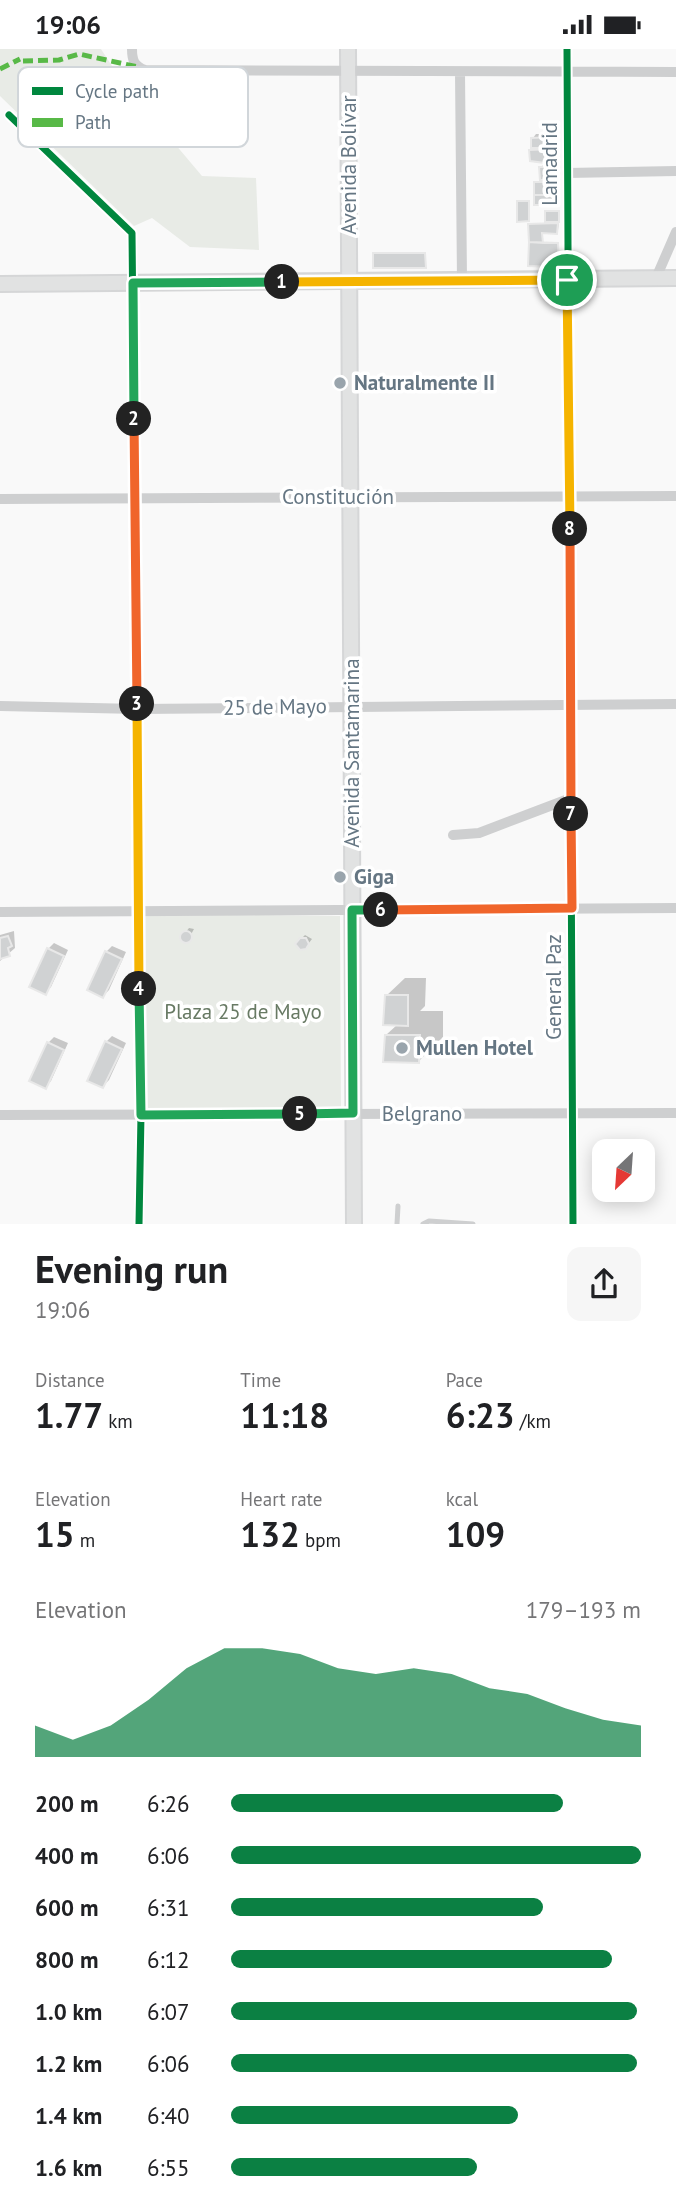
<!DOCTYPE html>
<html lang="en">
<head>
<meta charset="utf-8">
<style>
  :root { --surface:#fff; --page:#f6f6f6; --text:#202124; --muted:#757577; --accent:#0b8043 }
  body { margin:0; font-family:"PT Sans",sans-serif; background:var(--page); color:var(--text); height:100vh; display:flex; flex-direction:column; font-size:26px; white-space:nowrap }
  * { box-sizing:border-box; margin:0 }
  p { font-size:23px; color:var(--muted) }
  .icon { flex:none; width:38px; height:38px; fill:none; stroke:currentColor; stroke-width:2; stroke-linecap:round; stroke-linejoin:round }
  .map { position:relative; height:1175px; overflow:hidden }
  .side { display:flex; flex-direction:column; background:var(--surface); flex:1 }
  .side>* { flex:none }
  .needle { width:46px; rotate:205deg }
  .buttons { position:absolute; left:592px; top:1090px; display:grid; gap:14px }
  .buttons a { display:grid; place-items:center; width:63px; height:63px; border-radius:14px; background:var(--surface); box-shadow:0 4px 18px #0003; font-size:35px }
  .pin { position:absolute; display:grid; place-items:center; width:60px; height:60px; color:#fff; margin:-30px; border:4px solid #fff; border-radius:50%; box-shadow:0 2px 7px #0007 }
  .km { position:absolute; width:35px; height:35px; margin:-18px; border-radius:50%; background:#222; color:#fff; font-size:19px; line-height:35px; text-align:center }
  .round { display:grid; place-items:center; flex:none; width:74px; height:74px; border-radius:14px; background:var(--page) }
  .head { display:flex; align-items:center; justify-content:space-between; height:119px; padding:0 35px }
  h1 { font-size:38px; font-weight:700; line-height:52px }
  .metrics { display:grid; grid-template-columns:repeat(3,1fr); gap:10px; height:119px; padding:7px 35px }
  .metrics div { display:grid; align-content:center }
  .metrics b { font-size:35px; font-weight:700 }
  .metrics small { font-size:19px; font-weight:400 }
  .metrics p { font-size:19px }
  .chart { height:196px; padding:14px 35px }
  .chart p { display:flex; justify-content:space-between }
  .chart svg { width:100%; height:126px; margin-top:7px; fill:var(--accent); opacity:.7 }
  ul { padding:0 35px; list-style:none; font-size:23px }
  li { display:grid; grid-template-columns:112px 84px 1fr; align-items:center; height:52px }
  li i { height:18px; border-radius:9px; background:var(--accent) }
  .status { display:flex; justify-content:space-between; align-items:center; height:49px; padding:0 35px; background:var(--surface); direction:ltr }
  .status svg { height:19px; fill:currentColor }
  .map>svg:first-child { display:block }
</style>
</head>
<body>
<div class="status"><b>19:06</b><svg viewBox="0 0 49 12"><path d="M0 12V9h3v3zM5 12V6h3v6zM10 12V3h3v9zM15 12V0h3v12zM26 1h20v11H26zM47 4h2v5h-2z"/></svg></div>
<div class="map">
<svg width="676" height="1175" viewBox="0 0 676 1175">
  <rect width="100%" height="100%" fill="#f9f9f9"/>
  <path fill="#e8ebe6" d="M0,0H101L121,31L202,127L256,129L259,201L190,198L152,169L134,177L0,47Z
    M144,865L340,867L341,1059L146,1060Z"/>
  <path fill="#0003" d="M536,85H556L557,94L550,100H554V115H557L558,126L551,132H556L558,143L554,155L536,133L542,132L541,118L547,113L531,102L536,97L533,89Z
    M548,161H559V170L555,174H559L558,181L543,183V193H559V211L552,216L529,175L547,174Z
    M376,203H425L426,216L374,205Z
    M189,879L194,880L188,891L182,888Z
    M14,882L15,899L0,912V886Z
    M305,886L312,890L305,899L301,890Z
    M54,894L68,901L51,938L45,944L48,900Z
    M112,897L126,903L109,941L103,947L106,903Z
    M405,929H426L425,957L420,962H443V988L419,1012L386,986L398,975L386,947Z
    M112,987L126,994L109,1031L103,1037L106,993Z
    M54,988L68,994L51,1032L45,1038L48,994Z"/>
  <path fill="#d0d2d3" stroke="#e8e8e8" stroke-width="2" d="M553,88L554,99H531V89Z
    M553,100V115L530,112L529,101Z
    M539,118H554L555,131H540Z
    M534,133H555V146H534Z
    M534,146H555V156H534Z
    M517,152H529V172L517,173Z
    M545,162H559V173H545Z
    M558,174L557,185L542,184L543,194L529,193L528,175Z
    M529,193L558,194L559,214L552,218L528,217Z
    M373,204H425L426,219H373Z
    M180 888a6 6 0 1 1 12 0a6 6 0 1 1-12 0Z
    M8,887L12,897L8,899L10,907L0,910V889Z
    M300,889H306L309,895L306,900L300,901L295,895Z
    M47,899L64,907L46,946L29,938Z
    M105,902L122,910L103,949L87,941Z
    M385,946H408V977L383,976Z
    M385,986H420L419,1014L383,1013Z
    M105,992L122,1000L103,1039L87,1032Z
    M47,993L64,1001L46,1040L29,1032Z"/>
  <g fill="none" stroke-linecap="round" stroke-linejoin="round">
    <g stroke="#d5d6d7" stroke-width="18">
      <path id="secondary" d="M348,0L354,1175
        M0,235L676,229"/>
    </g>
    <path stroke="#cecfd0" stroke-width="5" d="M397,1175L398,1157
      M423,1175L429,1172L473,1175"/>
    <path stroke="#cecfd0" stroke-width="10" d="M132,0C132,11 134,17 145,21L676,23
      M567,0L573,1175
      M460,24L462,231
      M9,66L132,184L141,1066L139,1175
      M567,124L676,122
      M656,229L676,183
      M0,450L676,447
      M0,657L138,660L676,655
      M453,786L479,784L571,749
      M0,863L676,859
      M0,1066L676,1064"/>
    <use href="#secondary" stroke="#e1e2e2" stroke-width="14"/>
    <path stroke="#58b947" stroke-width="5" stroke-dasharray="10 5" stroke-linecap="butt" d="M23,12L59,11L79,5L138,18
      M0,20L20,10"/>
    <g stroke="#fff" stroke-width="11">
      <path id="cycleway" d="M567,0L573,1175
        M9,66L132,184L141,1066L139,1175"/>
    </g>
    <use href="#cycleway" stroke="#00873e" stroke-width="7"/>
  </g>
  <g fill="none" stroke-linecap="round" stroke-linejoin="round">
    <g stroke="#fff" stroke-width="14">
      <path id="split-1" d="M282,233L567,231"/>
    </g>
    <g stroke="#fff" stroke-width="14">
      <path id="split-2" d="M134,370L133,234L282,233"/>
    </g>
    <g stroke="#fff" stroke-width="14">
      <path id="split-3" d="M134,370L137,655"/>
    </g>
    <g stroke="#fff" stroke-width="14">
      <path id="split-4" d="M137,655L139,940"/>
    </g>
    <g stroke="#fff" stroke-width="14">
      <path id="split-5" d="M139,940L141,1066L300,1065"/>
    </g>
    <g stroke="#fff" stroke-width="14">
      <path id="split-6" d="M300,1065L353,1064L352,861H381"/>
    </g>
    <g stroke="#fff" stroke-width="14">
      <path id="split-7" d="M381,861L572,859L571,765"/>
    </g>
    <g stroke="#fff" stroke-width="14">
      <path id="split-8" d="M570,480L571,765"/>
    </g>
    <g stroke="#fff" stroke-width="14">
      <path id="split-9" d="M567,231L570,480"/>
    </g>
    <use href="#split-1" stroke="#f5b400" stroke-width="9"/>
    <use href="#split-2" stroke="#22a559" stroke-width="9"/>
    <use href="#split-3" stroke="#f0652b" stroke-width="9"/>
    <use href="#split-4" stroke="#f5b400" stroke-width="9"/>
    <use href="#split-5" stroke="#22a559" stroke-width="9"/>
    <use href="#split-6" stroke="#22a559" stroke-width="9"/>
    <use href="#split-7" stroke="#f0652b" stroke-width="9"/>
    <use href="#split-8" stroke="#f0652b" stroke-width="9"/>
    <use href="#split-9" stroke="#f5b400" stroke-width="9"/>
  </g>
  <g fill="#99a4ac" stroke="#fff" stroke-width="2.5">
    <circle cx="340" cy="334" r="7"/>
    <circle cx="340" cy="828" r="7"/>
    <circle cx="402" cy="999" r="7"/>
  </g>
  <g text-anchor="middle" stroke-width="7" stroke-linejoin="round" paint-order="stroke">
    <g font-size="21" fill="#657683" stroke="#fff">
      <text transform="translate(550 115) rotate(-90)" y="7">Lamadrid</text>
      <text transform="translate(349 116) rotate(-90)" y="7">Avenida Bolívar</text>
      <text x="338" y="455">Constitución</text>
      <text transform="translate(275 658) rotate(-1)" y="7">25 de Mayo</text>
      <text transform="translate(352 704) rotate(-90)" y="7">Avenida Santamarina</text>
      <text transform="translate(554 938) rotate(-90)" y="7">General Paz</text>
      <text x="422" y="1072">Belgrano</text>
    </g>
    <g font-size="21" font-weight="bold" fill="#657683" stroke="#fff" text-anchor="start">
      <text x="354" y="341">Naturalmente II</text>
      <text x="354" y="835">Giga</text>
      <text x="416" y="1006">Mullen Hotel</text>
    </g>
    <g font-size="21" fill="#687a64" stroke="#fff">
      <text x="243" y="970">Plaza 25 de Mayo</text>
    </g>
  </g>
  <rect x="18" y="18" width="230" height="80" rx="10" fill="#fff" stroke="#d1d6da" stroke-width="2"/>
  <rect x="32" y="38" width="31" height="8" fill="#00873e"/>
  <rect x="32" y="69" width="31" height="9" fill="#58b947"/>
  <g font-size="19" fill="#657683">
    <text x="75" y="49">Cycle path</text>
    <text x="75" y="80">Path</text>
  </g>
</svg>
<div class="buttons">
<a><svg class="needle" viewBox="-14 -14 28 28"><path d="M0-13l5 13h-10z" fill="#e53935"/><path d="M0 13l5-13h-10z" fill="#757577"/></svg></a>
</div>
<div class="pin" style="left:567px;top:231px;background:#1e9e55"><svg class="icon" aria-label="arrive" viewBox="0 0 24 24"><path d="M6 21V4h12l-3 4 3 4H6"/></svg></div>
<b class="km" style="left:282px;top:233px">1</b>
<b class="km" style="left:134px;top:370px">2</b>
<b class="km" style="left:137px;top:655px">3</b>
<b class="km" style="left:139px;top:940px">4</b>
<b class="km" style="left:300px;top:1065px">5</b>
<b class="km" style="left:381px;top:861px">6</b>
<b class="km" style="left:571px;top:765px">7</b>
<b class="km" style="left:570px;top:480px">8</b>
</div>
<section class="side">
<div class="head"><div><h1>Evening run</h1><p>19:06</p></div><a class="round"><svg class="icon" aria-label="share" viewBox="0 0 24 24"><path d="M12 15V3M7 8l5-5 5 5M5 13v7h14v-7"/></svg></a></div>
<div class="metrics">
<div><p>Distance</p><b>1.77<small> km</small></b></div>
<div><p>Time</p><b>11:18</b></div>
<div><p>Pace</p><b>6:23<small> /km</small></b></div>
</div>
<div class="metrics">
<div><p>Elevation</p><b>15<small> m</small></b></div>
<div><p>Heart rate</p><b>132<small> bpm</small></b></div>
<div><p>kcal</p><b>109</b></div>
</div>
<div class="chart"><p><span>Elevation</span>179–193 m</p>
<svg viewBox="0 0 160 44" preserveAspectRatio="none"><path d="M0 44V33L10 38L20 33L30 24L40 13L50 6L60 6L70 8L80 13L90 15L100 13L110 15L120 20L130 22L140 27L150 31L160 33V44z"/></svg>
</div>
<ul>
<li><b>200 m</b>6:26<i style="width:81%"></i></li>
<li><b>400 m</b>6:06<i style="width:100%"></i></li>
<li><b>600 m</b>6:31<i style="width:76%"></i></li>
<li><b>800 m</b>6:12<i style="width:93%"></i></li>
<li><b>1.0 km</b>6:07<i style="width:99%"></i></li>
<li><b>1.2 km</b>6:06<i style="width:99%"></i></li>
<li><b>1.4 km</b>6:40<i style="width:70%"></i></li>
<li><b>1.6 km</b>6:55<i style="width:60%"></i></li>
</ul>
</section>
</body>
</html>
